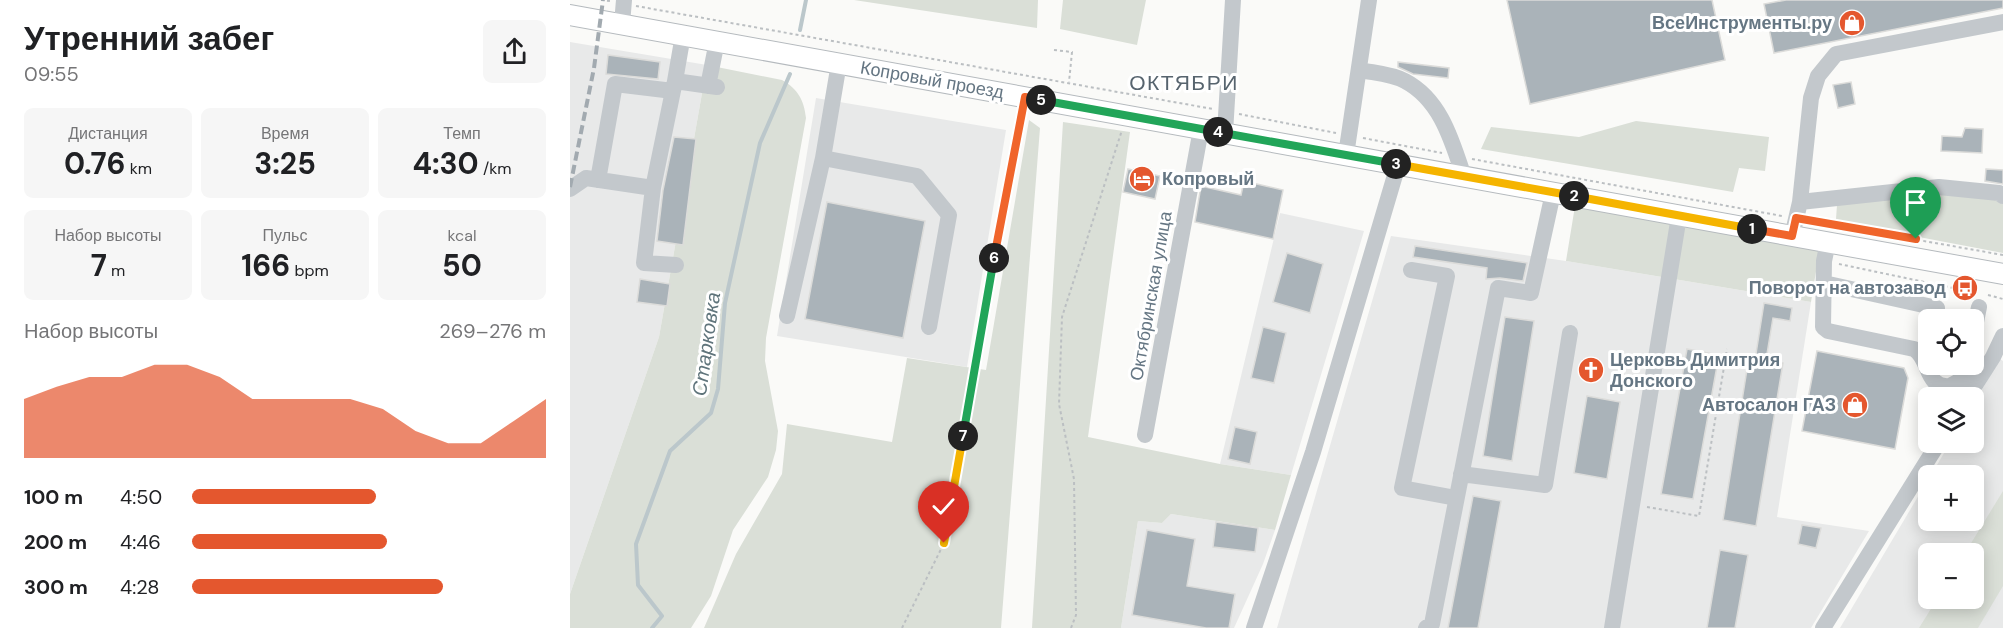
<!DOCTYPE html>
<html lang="ru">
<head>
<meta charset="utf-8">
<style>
  :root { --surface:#fff; --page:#f6f6f6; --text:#202124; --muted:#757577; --accent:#e4572e }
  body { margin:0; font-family:"DM Sans",sans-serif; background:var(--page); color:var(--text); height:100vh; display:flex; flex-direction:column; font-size:22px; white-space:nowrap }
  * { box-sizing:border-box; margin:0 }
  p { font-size:20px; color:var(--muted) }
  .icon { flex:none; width:33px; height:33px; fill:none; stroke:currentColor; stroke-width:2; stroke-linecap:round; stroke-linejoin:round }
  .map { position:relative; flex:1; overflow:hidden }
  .side { display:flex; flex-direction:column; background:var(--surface); width:570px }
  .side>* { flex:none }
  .buttons { position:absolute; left:1348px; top:309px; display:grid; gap:12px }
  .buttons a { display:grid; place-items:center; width:66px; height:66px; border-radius:9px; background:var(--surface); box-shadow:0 3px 15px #0003; font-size:30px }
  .pin { position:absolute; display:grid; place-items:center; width:51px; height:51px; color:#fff; margin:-62px -26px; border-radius:50% 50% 50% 0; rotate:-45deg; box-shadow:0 0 6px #0007 }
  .pin .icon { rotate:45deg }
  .km { position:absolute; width:30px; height:30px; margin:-15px; border-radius:50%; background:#222; color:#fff; font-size:16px; line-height:30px; text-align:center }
  .round { display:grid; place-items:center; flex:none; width:63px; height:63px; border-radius:9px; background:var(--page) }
  .summary { display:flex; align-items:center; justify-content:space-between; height:102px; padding:0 24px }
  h1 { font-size:33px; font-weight:700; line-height:45px }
  .metrics { display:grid; grid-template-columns:repeat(3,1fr); gap:9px; height:102px; padding:6px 24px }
  .metrics div { display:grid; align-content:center; border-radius:9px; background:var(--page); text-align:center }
  .metrics b { font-size:30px; font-weight:700 }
  .metrics small { font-size:16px; font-weight:400 }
  .metrics p { font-size:16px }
  .chart { height:168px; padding:12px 24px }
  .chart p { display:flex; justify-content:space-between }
  .chart svg { width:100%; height:108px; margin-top:6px; fill:var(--accent); opacity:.7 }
  ul { padding:0 24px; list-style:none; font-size:20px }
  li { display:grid; grid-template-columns:96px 72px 1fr; align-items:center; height:45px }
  li i { height:15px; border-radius:8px; background:var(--accent) }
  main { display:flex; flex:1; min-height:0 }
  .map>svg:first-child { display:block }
</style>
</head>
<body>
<main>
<section class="side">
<div class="summary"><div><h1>Утренний забег</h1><p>09:55</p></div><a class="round"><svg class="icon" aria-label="share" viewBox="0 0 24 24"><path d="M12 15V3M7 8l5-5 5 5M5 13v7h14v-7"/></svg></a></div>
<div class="metrics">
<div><p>Дистанция</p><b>0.76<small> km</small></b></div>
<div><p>Время</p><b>3:25</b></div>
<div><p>Темп</p><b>4:30<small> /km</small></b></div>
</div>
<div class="metrics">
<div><p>Набор высоты</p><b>7<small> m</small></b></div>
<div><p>Пульс</p><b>166<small> bpm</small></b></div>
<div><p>kcal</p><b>50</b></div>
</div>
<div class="chart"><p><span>Набор высоты</span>269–276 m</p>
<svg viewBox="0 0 160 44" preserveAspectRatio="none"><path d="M0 44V20L10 15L20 11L30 11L40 6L50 6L60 11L70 20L80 20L90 20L100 20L110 24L120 33L130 38L140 38L150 29L160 20V44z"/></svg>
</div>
<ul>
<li><b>100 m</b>4:50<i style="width:52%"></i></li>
<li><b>200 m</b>4:46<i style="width:55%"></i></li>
<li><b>300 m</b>4:28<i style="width:71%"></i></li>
</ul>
</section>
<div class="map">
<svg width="1433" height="628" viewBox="0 0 1433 628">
  <rect width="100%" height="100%" fill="#fafaf8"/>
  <path fill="#e8e9e9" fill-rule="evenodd" d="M0,42L137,65L89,337L0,594Z
    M246,98L436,130L397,367L207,336Z
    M710,213L794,231L721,475L650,464Z
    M821,236L996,261L1241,302L1207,517L1299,531L1241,628H707Z
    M1430,359L1433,361V628H1270L1359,478V520H1404V476L1361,475L1380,443L1404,442V403ZM1359,554H1404V598H1359Z
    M601,514L705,530L693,564L664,628H551L568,521L592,523Z"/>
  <path fill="#dadfd7" d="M284,0H468L467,28Z
    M493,0H576L567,45L490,29Z
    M137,65L212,80C228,89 234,100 236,118L196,338L195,361L208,431L206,450L198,477L163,530L141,596L121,628H0V594L89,337Z
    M459,120L470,128L431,628H134L166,554L212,474L217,424L322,442L337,358L416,370Z
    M1066,121L1199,137L1195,171L1169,168L1163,192L911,149L921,127L1009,137Z
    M493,122L560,132L518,437L650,464L721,475L705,530L601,514L592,523L568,521L551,628H462Z
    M1372,191L1419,197L1433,204V253L1270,222L1266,219L1267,205Z
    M1005,206L1250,247L1241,302L996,261Z
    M1433,491V586L1408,628H1349L1367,599L1404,598V554L1395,553Z"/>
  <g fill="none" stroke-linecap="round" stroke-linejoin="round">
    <path stroke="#bbc7cb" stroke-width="4" d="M230,30L236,0
      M82,628L92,616L68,585L66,544L100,451L141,413L148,389L155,303L190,143L220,74"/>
  </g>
  <path fill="#aab3b9" stroke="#dcdcda" stroke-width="1.5" d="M937,0H1142L1155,60L960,104Z
    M1216,0H1433V8L1204,53L1194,4Z
    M38,55L90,62L88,79L36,74Z
    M828,62L879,68L878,78L843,74L828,67Z
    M1281,82L1285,104L1268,108L1263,85Z
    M1395,128L1413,129L1412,153L1371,151L1372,136L1392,137Z
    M104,137L126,139L113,245L87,241L93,190Z
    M558,169L590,176L585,199L553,192Z
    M1416,169L1433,170V184L1415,181Z
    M674,181L713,190L703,239L625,222L631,186L671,195Z
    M257,202L355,221L333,338L235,319Z
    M845,246L957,263L953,281L930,278L916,279L917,268L843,257Z
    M717,253L753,264L740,313L703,302Z
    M70,279L100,284L97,306L67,302Z
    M1194,303L1222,308L1220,321L1203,318L1196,360L1213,363L1186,526L1153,520L1178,363L1185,360Z
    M935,317L964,321L942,461L913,456Z
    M693,327L716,333L704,383L681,378Z
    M1117,349L1149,355L1123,499L1091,494Z
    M1247,351L1334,368L1338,378L1325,449L1232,431Z
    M1017,396L1050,402L1037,479L1004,473Z
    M665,427L687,432L680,464L658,459Z
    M903,496L931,501L908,628H878Z
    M646,522L688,528L685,552L643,547Z
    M1232,525L1251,528L1246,548L1228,544Z
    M577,530L625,539L617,586L665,594L659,628H636L562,615Z
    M1150,550L1178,555L1165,628H1137Z"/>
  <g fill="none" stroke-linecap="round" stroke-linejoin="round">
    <g stroke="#b5babe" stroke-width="22">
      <path id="major" d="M0,15L1433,274"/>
    </g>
    <path stroke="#bbbfc2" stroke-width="2" stroke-dasharray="3 3" stroke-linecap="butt" d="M31,0L40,1
      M66,6L643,109
      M484,50L502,52L499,82
      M669,114L766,133
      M793,138L872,153
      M902,159L1212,216
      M1241,221L1433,255
      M1269,264L1407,293
      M1418,295L1433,299
      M1077,507L1129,516L1157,349
      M332,628L374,543L452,111
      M501,628L506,615L504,479L489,404L492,317L552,130"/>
    <path stroke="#c3c8cc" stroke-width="16" d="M52,24L54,0
      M269,63L253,158L347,176L379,215L359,327
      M790,70C804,73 822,74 835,81C871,100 882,141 894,177
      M105,81L113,35
      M138,86L147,41
      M655,133L663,0
      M776,155L799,0
      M28,180L45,84L103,91
      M0,189L16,178L83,188
      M1230,202L1369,187L1429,193L1433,196
      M1222,236L1230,202L1241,98L1248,76L1266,54L1433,22
      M1258,242L1254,261L1253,327L1258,331L1344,349C1360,358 1355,389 1380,386L1418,365
      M106,265L74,263L83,188L105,81L147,87
      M841,270L877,276L832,488L886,498
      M1254,283L1367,308
      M217,316L253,158
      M1404,332L1409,307
      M1397,398L1423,357L1433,336
      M575,435L631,129
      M891,474L975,485L1000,333
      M684,628L743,452L828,165
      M856,628L862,624L928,288L961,293L983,193
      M1042,628L1109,216
      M1253,628L1369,442"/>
    <use href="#major" stroke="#fff" stroke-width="20"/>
    <path stroke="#a2aab0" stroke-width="4" stroke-dasharray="9 4.5" stroke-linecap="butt" d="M0,187L24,68L33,0"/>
  </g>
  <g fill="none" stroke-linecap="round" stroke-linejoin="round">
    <g stroke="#fff" stroke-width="12">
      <path id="split-1" d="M1182,229L1222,236L1226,218L1346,239"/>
    </g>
    <g stroke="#fff" stroke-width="12">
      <path id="split-2" d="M1004,196L1182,229"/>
    </g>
    <g stroke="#fff" stroke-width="12">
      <path id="split-3" d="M826,164L1004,196"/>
    </g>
    <g stroke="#fff" stroke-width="12">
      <path id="split-4" d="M648,132L826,164"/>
    </g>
    <g stroke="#fff" stroke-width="12">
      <path id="split-5" d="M471,100L648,132"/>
    </g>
    <g stroke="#fff" stroke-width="12">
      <path id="split-6" d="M424,258L455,97L471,100"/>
    </g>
    <g stroke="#fff" stroke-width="12">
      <path id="split-7" d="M393,436L424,258"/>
    </g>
    <g stroke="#fff" stroke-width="12">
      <path id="split-8" d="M374,543L393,436"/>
    </g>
    <use href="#split-1" stroke="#f0652b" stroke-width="8"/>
    <use href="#split-2" stroke="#f5b400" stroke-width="8"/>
    <use href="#split-3" stroke="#f5b400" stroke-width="8"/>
    <use href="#split-4" stroke="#22a559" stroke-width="8"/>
    <use href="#split-5" stroke="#22a559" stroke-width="8"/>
    <use href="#split-6" stroke="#f0652b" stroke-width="8"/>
    <use href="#split-7" stroke="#22a559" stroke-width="8"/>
    <use href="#split-8" stroke="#f5b400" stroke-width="8"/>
  </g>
  <defs>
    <g id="shop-disc" transform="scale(1.35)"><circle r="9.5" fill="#e4572e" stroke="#fff"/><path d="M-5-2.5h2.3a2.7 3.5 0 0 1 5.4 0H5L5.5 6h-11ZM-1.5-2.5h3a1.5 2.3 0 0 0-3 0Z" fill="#fff"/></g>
    <g id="hotel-disc" transform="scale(1.35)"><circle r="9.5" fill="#e4572e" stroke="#fff"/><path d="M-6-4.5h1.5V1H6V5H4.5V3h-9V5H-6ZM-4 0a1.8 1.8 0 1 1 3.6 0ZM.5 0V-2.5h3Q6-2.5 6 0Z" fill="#fff"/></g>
    <g id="bus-disc" transform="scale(1.35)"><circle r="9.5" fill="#e4572e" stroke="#fff"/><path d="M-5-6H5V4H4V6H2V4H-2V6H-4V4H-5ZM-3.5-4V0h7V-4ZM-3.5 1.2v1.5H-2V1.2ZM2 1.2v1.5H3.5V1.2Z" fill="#fff"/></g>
    <g id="church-disc" transform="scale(1.35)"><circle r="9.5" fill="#e4572e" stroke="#fff"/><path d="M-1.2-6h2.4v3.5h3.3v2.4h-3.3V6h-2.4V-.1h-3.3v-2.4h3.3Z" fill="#fff"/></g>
  </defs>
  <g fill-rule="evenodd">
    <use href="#shop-disc" x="1282" y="23"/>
    <use href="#hotel-disc" x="572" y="179"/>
    <use href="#bus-disc" x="1395" y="288"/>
    <use href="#church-disc" x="1021" y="370"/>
    <use href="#shop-disc" x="1285" y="405"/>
  </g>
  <g text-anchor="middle" stroke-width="6" stroke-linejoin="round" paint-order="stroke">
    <g font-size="18" font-weight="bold" fill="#657683" stroke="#fff" text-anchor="end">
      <text x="1262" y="29">ВсеИнструменты.ру</text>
      <text x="592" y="185" text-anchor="start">Копровый</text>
      <text x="1376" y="294">Поворот на автозавод</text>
      <text x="1040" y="366" text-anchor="start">Церковь Димитрия<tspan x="1040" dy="21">Донского</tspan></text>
      <text x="1266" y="411">Автосалон ГАЗ</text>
    </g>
    <g font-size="18" fill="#657683" stroke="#fff">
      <text transform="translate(362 80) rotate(10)" y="6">Копровый проезд</text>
      <text transform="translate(581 296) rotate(-80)" y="6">Октябринская улица</text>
    </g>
    <g font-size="20" font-style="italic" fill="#60757c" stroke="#fff">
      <text transform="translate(136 344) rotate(-82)" y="7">Старковка</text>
    </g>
    <g font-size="21" letter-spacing="1.5" fill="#57646e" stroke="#fff">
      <text x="614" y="90">ОКТЯБРИ</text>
    </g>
  </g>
</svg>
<div class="buttons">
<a><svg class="icon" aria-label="locate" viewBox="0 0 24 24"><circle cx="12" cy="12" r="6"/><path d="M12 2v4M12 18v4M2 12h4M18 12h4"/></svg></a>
<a><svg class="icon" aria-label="layers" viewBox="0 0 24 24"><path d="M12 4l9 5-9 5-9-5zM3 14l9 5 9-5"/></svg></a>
<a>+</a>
<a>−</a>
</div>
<div class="pin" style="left:1346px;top:239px;background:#1e9e55"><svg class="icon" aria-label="arrive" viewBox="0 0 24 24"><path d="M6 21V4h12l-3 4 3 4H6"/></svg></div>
<div class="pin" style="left:374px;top:543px;background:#d93025"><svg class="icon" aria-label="check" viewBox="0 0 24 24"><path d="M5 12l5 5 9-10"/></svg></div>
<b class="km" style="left:1182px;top:229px">1</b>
<b class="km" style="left:1004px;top:196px">2</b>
<b class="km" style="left:826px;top:164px">3</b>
<b class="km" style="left:648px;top:132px">4</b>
<b class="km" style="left:471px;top:100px">5</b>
<b class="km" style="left:424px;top:258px">6</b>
<b class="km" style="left:393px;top:436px">7</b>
</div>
</main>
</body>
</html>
